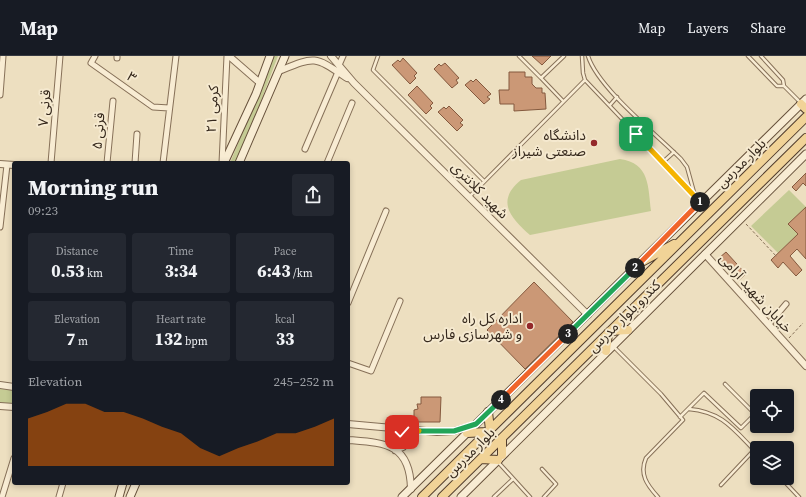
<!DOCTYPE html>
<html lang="en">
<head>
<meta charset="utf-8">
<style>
  :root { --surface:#171b24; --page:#242831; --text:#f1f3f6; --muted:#9ea1a6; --line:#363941; --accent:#b45309 }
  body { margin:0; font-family:"Source Serif 4","Noto Sans Arabic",serif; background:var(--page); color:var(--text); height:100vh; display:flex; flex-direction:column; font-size:15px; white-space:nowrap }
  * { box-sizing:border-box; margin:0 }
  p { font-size:13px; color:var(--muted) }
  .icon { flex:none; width:22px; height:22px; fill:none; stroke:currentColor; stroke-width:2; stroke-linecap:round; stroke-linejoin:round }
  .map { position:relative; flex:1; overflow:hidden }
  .drawer { position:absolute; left:12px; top:105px; width:338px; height:324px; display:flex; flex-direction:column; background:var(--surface); border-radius:4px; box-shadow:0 2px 6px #0003 }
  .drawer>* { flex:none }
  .fabs { position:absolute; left:750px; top:333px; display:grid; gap:8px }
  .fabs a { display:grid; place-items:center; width:44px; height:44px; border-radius:4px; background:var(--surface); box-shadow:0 2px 6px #0003; font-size:20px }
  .pin { position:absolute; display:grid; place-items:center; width:34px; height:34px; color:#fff; margin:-17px; border-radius:8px; box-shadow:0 2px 6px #0006 }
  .km { position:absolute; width:20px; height:20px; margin:-10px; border-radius:50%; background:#222; color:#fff; font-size:11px; line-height:20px; text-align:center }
  .round { display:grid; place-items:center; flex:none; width:42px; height:42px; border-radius:4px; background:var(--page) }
  .headline { display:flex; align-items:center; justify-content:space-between; height:68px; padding:0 16px }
  h1 { font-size:22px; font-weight:800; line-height:30px }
  .stats { display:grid; grid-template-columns:repeat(3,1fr); gap:6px; height:68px; padding:4px 16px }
  .stats div { display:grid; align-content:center; border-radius:4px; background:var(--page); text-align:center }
  .stats b { font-size:17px; font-weight:800 }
  .stats small { font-size:11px; font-weight:400 }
  .stats p { font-size:11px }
  .chart { height:112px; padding:8px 16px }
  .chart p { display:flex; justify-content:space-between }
  .chart svg { width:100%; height:72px; margin-top:4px; fill:var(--accent); opacity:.7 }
  header { display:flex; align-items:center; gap:24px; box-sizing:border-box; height:56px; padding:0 20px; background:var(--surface); border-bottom:1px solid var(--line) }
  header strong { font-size:19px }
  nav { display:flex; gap:22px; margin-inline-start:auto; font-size:14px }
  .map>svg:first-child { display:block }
</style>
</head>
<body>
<header>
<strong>Map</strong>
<nav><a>Map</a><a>Layers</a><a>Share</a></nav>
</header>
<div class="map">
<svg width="806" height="441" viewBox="0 0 806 441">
  <rect width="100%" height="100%" fill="#eddfc0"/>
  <path fill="#c5cb94" d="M274,0H278L249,76L236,107H230Z
    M620,103C650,107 648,131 651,155L530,179C511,162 495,145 521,124Z
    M789,134L806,151L788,168L798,178L778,197L751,170Z
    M0,333L14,334V349L0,348Z"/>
  <path fill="#cb9876" stroke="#84593e" d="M532,0H551L542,9Z
    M403,2L417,17L414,20L416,22L410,28L392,9L398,4L400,6Z
    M445,7L459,22L456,24L458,27L452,32L434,13L439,8L441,10Z
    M509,16H525V21H532V28L536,32H542V37H545L546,53L514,55V48H500L499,34H509Z
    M476,23L491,38L487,41L490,43L484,48L465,29L471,24L473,26Z
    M417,30L433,47L430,50L432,52L426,58L408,39Z
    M449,50L463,64L460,67L463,69L457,75L438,56L444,51L446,53Z
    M806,117V130L803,127L796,135L792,131Z
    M806,151V203L797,193L790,200L802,214L796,220L783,206L778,212L771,204L798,178L788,168Z
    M726,196L746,218L739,224L719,202Z
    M534,226L573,266L525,313L487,274Z
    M421,341H441L440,366H414V354L418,353L417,348H421Z"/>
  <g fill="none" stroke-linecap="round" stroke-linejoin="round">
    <g stroke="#867058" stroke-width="4.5">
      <path id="service" d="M378,0L373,14L484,125
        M519,0L541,22
        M582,0L583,17L585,24L701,146
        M588,0C598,32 656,78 681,103L687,111L695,140
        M748,0L777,30H784
        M761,0L783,24L784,30L801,47
        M563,45L541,22L564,0
        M610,49L617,41
        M663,106L674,96
        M470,140L585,24
        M614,291L661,338L683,364L646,402C639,418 647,429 658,441
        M689,353C723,356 734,374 757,397
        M680,361L704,337L741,372L755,358L725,328
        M498,406L530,441
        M542,413L556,428L544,441
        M781,422L799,441
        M721,429L754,394
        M494,441L513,423"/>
    </g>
    <g stroke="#867058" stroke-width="7">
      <path id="minor" d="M95,0L91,7L153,51L169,52
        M117,2V0
        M339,9L343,0
        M0,39L3,0
        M305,93L338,16
        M51,107L60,0
        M107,107L113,45
        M135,107L137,78
        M163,107L176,0
        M222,107L227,0
        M327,107L352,47
        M0,171L7,109
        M348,247L386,155
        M769,268L786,248
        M348,307L371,315L400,245
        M2,441L14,402
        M59,441L63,427"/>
    </g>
    <g stroke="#867058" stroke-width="8">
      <path id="tertiary" d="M229,0L260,27
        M331,0L354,27L588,259
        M279,15C316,0 314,0 347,22
        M0,108L14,109
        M705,198L806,310
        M0,329L14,331
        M0,350L14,351
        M348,368L437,376L454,375L475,369
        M348,384C385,387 410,387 411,433
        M395,394L403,391C406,383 404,378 398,372"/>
    </g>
    <g stroke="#67513b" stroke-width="9">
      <path id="secondary" d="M224,107L256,38L270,0
        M239,107L285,0
        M119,441L123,427
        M130,441L136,427
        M402,441L806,43
        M461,441L806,98"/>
    </g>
    <g stroke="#533e2d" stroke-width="10">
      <path id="primary" d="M801,48L806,53
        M640,207L674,188
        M610,275L628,274
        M606,295L608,277
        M488,356L490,374
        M467,377L487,376
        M502,382V399
        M481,403L498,404
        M422,441L806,61
        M442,441L806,82"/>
    </g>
    <path stroke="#867058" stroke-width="1" stroke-dasharray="3 2" stroke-linecap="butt" d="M746,168L777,201
      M789,282L803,267"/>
    <use href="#service" stroke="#f8ecd3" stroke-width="2.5"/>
    <use href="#minor" stroke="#f8ecd3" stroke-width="5"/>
    <use href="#tertiary" stroke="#f8ecd3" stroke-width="6"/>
    <use href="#secondary" stroke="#f8ecd3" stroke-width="7"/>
    <use href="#primary" stroke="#f1d397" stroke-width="8"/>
  </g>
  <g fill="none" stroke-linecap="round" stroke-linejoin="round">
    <g stroke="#fff" stroke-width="8">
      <path id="split-1" d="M636,78L700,146"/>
    </g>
    <g stroke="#fff" stroke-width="8">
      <path id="split-2" d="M635,212L700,146"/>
    </g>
    <g stroke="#fff" stroke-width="8">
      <path id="split-3" d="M568,278L635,212"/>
    </g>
    <g stroke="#fff" stroke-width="8">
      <path id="split-4" d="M501,344L568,278"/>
    </g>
    <g stroke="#fff" stroke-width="8">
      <path id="split-5" d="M419,375H454L476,368L501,344"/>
    </g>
    <g stroke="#fff" stroke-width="8">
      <path id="split-6" d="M402,376L398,372L419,375"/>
    </g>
    <use href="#split-1" stroke="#f5b400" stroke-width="5"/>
    <use href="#split-2" stroke="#f0652b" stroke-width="5"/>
    <use href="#split-3" stroke="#22a559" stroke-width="5"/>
    <use href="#split-4" stroke="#f0652b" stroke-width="5"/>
    <use href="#split-5" stroke="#22a559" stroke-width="5"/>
    <use href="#split-6" stroke="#f5b400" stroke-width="5"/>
  </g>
  <g fill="#94292b" stroke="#f5e9cf" stroke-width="1.5">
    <circle cx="594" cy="87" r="4"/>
    <circle cx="530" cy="270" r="4"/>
  </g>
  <g text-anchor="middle" stroke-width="4" stroke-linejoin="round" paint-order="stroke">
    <g font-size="14" fill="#35281c" stroke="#f5e9cf">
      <text transform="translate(132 21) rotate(35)" y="5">۳</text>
      <text transform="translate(44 52) rotate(-85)" y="5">قرنی ۷</text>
      <text transform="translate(212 53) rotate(-87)" y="5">کرمی ۲۱</text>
      <text transform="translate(98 75) rotate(-85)" y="5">قرنی ۵</text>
      <text transform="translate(741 107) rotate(-45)" y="5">بلوار مدرس</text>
      <text transform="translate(480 134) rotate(45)" y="5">شهید کلانتری</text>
      <text transform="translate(756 237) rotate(48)" y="5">خیابان شهید آرامی</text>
      <text transform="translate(624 260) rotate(-45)" y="5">کندرو بلوار مدرس</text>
      <text transform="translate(470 396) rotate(-45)" y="5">بلوار مدرس</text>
    </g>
    <g font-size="14" fill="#35281c" stroke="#f5e9cf" text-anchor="end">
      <text x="586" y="84">دانشگاه<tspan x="586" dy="16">صنعتی شیراز</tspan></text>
      <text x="522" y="267">اداره کل راه<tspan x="522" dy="16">و شهرسازی فارس</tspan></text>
    </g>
  </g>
</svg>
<div class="fabs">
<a><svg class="icon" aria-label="locate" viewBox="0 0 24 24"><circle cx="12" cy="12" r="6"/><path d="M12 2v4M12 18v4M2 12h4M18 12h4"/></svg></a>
<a><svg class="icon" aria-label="layers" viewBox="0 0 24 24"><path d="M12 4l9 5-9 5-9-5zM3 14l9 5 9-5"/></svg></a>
</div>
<div class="pin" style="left:636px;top:78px;background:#1e9e55"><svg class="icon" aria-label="arrive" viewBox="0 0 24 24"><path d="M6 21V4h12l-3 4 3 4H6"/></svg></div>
<div class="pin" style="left:402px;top:376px;background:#d93025"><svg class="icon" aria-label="check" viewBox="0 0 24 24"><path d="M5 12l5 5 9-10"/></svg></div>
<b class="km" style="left:700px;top:146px">1</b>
<b class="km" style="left:635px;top:212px">2</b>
<b class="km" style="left:568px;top:278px">3</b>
<b class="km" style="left:501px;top:344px">4</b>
<section class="drawer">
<div class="headline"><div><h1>Morning run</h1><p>09:23</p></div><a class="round"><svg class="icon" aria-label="share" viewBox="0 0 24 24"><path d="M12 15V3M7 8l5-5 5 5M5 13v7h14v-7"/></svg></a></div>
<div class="stats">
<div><p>Distance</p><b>0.53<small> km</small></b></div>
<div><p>Time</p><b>3:34</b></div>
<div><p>Pace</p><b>6:43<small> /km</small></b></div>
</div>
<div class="stats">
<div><p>Elevation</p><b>7<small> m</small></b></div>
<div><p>Heart rate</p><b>132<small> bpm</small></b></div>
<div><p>kcal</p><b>33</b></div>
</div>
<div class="chart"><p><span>Elevation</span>245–252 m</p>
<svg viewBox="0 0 160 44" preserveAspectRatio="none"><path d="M0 44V15L10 11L20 6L30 6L40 11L50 11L60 15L70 20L80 24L90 33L100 38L110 33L120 29L130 24L140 24L150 20L160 15V44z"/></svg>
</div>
</section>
</div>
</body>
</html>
